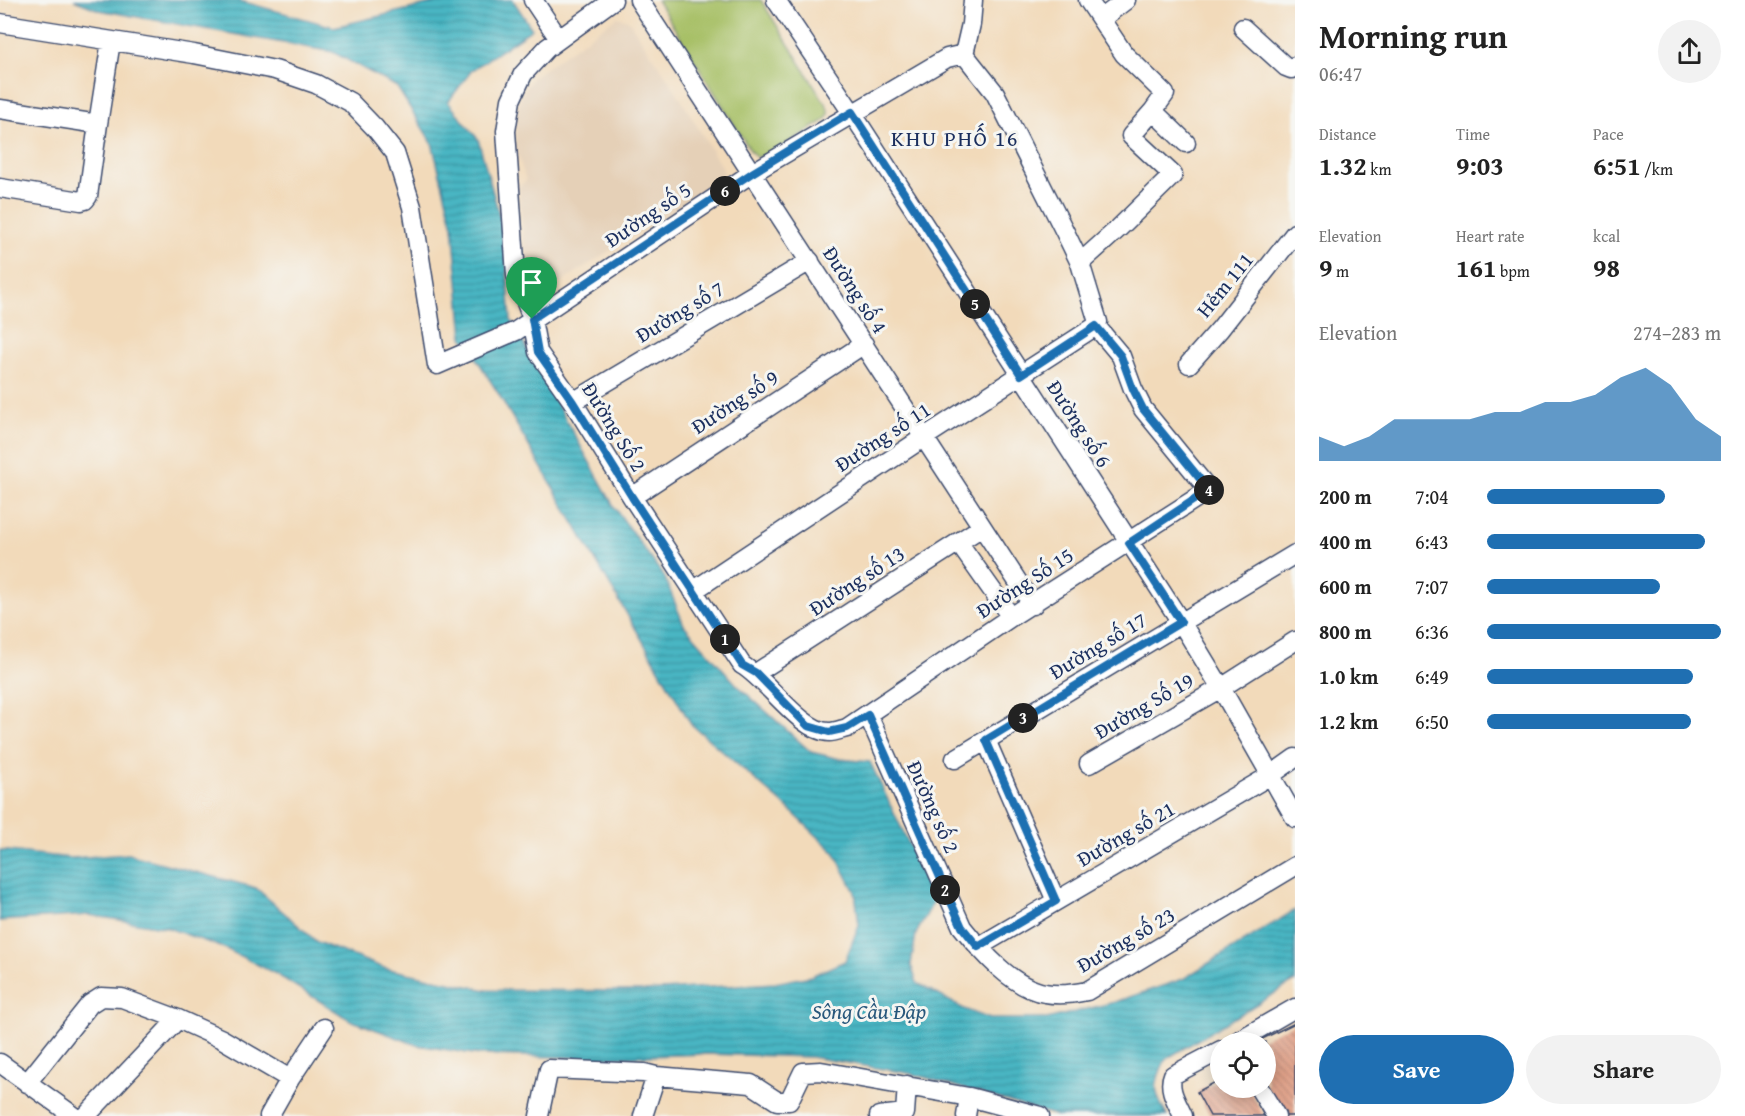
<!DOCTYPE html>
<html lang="en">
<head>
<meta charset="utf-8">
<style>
  :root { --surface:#fff; --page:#f2f2f2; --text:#222; --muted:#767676; --accent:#1f6fb2 }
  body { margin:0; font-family:"Gentium Book Plus",serif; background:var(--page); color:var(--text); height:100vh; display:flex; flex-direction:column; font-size:22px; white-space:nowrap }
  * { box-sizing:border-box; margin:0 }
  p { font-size:20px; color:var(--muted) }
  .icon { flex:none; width:33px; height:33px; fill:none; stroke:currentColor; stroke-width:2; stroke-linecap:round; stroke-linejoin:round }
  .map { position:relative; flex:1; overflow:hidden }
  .sheet { display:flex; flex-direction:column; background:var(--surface); width:450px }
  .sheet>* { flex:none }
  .tools { position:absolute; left:1210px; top:1032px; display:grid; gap:12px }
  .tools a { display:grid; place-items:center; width:66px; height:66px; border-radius:50%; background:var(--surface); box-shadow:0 3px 15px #0003; font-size:30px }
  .pin { position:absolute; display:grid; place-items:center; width:51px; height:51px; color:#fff; margin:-62px -26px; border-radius:50% 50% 50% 0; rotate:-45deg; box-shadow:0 0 6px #0007 }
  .pin .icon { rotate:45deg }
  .km { position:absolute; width:30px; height:30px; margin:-15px; border-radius:50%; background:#222; color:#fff; font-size:16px; line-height:30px; text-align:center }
  .round { display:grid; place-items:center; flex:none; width:63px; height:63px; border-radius:32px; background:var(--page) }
  .summary { display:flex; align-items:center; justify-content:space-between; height:102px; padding:0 24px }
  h1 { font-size:33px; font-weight:800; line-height:45px }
  .figures { display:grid; grid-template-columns:repeat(3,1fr); gap:9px; height:102px; padding:6px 24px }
  .figures div { display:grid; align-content:center }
  .figures b { font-size:26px; font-weight:800 }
  .figures small { font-size:16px; font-weight:400 }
  .figures p { font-size:16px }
  .chart { height:168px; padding:12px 24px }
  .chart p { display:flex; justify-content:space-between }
  .chart svg { width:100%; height:108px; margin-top:6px; fill:var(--accent); opacity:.7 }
  .cta { display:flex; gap:12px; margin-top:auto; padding:12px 24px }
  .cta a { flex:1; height:69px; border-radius:36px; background:var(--accent); color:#fff; font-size:24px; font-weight:800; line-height:69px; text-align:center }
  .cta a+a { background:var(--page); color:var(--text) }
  ul { padding:0 24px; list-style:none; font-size:20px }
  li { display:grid; grid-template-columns:96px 72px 1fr; align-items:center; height:45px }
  li i { height:15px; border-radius:8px; background:var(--accent) }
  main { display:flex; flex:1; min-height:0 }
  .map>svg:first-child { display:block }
</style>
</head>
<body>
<main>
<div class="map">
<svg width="1295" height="1116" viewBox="0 0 1295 1116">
  <defs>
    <pattern id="water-rules" width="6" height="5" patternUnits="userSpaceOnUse" patternTransform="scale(1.5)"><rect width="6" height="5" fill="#48b6c3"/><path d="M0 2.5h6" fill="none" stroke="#3b94a2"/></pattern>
    <pattern id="building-back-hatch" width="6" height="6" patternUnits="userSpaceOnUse" patternTransform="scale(1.5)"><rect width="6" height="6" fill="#df9c82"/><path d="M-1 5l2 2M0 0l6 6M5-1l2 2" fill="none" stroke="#b4806e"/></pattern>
  </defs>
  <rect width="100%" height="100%" fill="#f6f6f2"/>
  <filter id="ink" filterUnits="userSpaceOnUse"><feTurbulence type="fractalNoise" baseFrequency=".0167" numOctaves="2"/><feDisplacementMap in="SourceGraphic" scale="12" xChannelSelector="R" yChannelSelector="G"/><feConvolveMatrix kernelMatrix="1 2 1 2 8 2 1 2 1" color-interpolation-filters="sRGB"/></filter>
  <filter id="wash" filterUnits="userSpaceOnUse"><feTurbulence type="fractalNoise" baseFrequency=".008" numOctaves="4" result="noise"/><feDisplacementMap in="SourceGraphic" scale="24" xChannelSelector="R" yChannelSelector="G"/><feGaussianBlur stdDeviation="1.35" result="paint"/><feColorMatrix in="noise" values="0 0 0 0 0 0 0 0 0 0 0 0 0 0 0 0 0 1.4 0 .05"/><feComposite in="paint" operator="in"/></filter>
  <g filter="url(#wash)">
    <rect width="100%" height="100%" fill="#f2daba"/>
    <path fill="#e5d0b7" d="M617,17L628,20L676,91L724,171L723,178L538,297L529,292L519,187L526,180L515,145L518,110L522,94L532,78Z"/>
    <path fill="#a7c066" stroke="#617862" stroke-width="1.5" d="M657,0H761L827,106L829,114L824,121L766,156L756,157L750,150Z"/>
    <path fill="url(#water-rules)" stroke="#327290" stroke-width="1.5" d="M74,0H237L334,27L447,0H513L532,29L472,70L448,102L478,139L504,232L511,320L615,508L665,578L684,625L737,685L811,752L840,759L870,762L935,899L916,934L911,965L917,983L964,1009L990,1019H1047L1115,1002L1183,979L1295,910V981L1166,1059C1153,1084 1153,1092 1167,1116H1058L913,1074L811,1057L706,1054L592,1058L480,1055L417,1045L350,1020L276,974L224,948L168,928L89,915L0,921V850L71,858L128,854L256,888L317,942L384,968L486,990L645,991L775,983L811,976L845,961L859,925L855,892L834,852L791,811L691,724L498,393L463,337L453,226L432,143L397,87L333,52L99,10Z"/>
    <g id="blocks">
      <path fill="url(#building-back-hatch)" d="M1295,1023V1116H1279L1266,1088V1042H1256Z
        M1221,1079V1088H1249L1264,1116H1210L1197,1092Z"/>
    </g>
  </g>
  <g filter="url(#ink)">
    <use href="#blocks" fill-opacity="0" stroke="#3b496c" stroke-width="1.5"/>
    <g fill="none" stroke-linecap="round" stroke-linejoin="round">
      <g stroke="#3b496c" stroke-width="21">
        <path id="minor" d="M533,0L559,39
          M613,0L547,48L523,74L511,100L506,131L516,275L532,319L538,352L573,402L632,497L742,665C768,680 801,732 829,732C835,732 842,729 847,728L1011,617L1209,490L1143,409L1133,389L1121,356L1096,326
          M639,0L1033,605
          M776,0L854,116L1181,622L1221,688L1295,818
          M1101,19L1126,0
          M0,23L194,54L275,70L316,84L350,102L375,128L395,153L412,207L437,365L516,331L752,173L947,58L964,54
          M1243,28L1286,67L1291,69L1295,66
          M964,54L971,24L973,0
          M0,109L98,124L111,41
          M1153,111L1186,143
          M0,188L81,201L85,200L88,196L98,124
          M1080,263L1119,228L1173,175L1131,136L1153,111L1165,94L1124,54L1088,0
          M1189,364L1220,329L1295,233
          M573,402L810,261
          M632,497L864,344
          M958,542L1011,617
          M693,591L923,438L1096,326L1098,322L1080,263L1065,232L995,93L964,54
          M756,673L982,527
          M868,715L962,927C982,952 1013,988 1045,993C1060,996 1073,994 1087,991L1295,866
          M986,740L1056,901
          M955,759L1295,554
          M1089,764L1221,688L1295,641
          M978,947L1271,775L1295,758
          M1238,1042L1241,1039L1295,1008
          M0,1063L74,1116
          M27,1083L90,1004L101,997L122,998L178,1019L222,1039L290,1079
          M1259,1088L1276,1116
          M86,1116L178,1019
          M269,1116L290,1079L324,1028
          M539,1116L549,1069L644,1073L656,1076L751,1084L777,1101H789L803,1072L821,1071L969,1097L1040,1116
          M643,1116L656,1076
          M879,1116L905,1113L907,1085
          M966,1116L969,1097
          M1183,1116C1178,1104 1167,1089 1173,1075L1221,1050"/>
      </g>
      <use href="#minor" stroke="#fff" stroke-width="18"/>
    </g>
  </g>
  <g fill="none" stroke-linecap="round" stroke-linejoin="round" filter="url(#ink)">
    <g stroke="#fff" stroke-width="12">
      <path id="route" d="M852,112L1021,375L1096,326L1121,356L1133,389L1143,409L1209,490L1129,543L1181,622L986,740L1056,901L978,947L962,927L868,715L847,728L829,732L808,726L756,673L742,665L632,497L573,402L538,352L532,319L752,173Z"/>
    </g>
    <use href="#route" stroke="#1f6fb2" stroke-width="8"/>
  </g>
  <g text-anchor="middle" stroke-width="6" stroke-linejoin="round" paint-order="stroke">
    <g font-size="21" fill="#1b2f5e" stroke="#f6f6f2">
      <text transform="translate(648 215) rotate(-34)" y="7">Đường số 5</text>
      <text transform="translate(1225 285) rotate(-51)" y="7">Hẻm 111</text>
      <text transform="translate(855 290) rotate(57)" y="7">Đường số 4</text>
      <text transform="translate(680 312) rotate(-31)" y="7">Đường số 7</text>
      <text transform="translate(735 402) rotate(-33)" y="7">Đường số 9</text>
      <text transform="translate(1079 424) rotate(57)" y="7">Đường số 6</text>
      <text transform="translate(614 427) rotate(58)" y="7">Đường Số 2</text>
      <text transform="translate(883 437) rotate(-33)" y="7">Đường số 11</text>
      <text transform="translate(857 581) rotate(-33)" y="7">Đường số 13</text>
      <text transform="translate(1025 583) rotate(-33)" y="7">Đường Số 15</text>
      <text transform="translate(1098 646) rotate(-31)" y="7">Đường số 17</text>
      <text transform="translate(1144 706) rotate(-30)" y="7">Đường Số 19</text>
      <text transform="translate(933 807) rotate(66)" y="7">Đường số 2</text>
      <text transform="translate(1126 834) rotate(-30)" y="7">Đường số 21</text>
      <text transform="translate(1126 940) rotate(-30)" y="7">Đường số 23</text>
    </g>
    <g font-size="22" letter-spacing="1.5" fill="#1b2f5e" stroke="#f6f6f2">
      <text x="955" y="146">KHU PHỐ 16</text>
    </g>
    <g font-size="22" font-style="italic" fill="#28587c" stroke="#f6f6f2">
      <text x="869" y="1019">Sông Cầu Đập</text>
    </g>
  </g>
</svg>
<div class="tools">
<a><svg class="icon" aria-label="locate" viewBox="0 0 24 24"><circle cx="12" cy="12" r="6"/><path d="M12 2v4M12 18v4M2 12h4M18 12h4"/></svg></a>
</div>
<div class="pin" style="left:532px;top:319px;background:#1e9e55"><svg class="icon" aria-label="arrive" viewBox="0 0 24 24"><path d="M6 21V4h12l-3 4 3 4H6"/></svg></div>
<b class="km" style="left:725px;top:639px">1</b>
<b class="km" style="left:945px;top:890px">2</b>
<b class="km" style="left:1023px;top:718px">3</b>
<b class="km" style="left:1209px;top:490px">4</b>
<b class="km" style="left:975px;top:304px">5</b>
<b class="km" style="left:725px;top:191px">6</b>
</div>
<section class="sheet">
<div class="summary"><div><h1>Morning run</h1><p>06:47</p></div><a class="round"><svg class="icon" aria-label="share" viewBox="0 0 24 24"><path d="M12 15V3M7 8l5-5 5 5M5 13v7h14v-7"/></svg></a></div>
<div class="figures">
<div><p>Distance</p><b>1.32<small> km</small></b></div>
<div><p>Time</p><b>9:03</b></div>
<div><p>Pace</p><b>6:51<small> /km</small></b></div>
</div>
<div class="figures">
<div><p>Elevation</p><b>9<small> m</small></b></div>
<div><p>Heart rate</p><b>161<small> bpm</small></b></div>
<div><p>kcal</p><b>98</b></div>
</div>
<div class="chart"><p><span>Elevation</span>274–283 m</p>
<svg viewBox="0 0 160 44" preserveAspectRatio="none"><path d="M0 44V34L10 38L20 34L30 27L40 27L50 27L60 27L70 24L80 24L90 20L100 20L110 17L120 10L130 6L140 13L150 27L160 34V44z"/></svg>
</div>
<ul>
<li><b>200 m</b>7:04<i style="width:76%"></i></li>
<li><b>400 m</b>6:43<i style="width:93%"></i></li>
<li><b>600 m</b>7:07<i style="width:74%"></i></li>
<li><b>800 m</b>6:36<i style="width:100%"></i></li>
<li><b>1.0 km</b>6:49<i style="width:88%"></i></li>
<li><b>1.2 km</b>6:50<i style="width:87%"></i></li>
</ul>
<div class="cta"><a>Save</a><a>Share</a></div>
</section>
</main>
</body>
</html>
